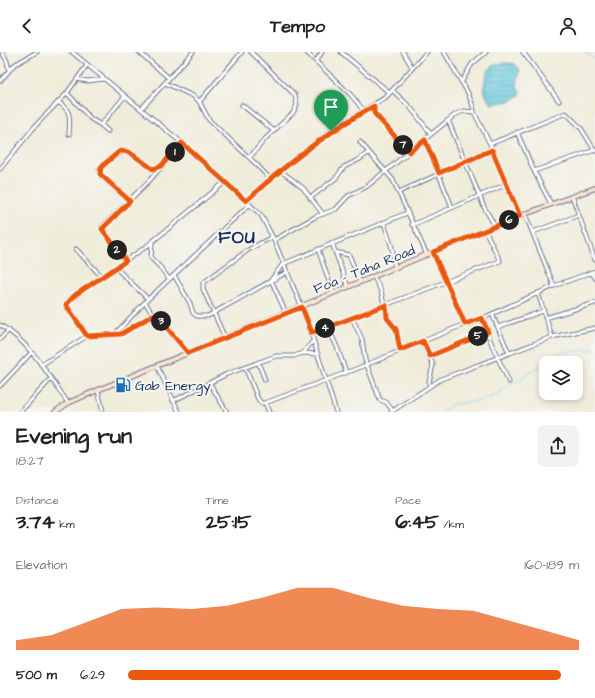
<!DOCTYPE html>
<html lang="en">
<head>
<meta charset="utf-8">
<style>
  :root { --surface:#fff; --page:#f2f2f2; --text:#222; --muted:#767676; --accent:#ea580c }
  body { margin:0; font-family:"Architects Daughter",sans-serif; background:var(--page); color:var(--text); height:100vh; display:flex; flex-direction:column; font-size:15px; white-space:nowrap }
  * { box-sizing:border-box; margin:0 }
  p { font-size:13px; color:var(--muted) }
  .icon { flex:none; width:22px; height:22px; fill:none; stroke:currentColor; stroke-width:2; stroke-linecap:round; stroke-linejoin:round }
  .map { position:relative; height:360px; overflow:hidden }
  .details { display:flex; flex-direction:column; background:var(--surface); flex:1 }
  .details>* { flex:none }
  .fabs { position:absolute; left:539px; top:304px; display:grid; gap:8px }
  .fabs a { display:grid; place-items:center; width:44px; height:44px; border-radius:8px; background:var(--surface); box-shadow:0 2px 6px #0003; font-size:20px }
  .pin { position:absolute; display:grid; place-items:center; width:34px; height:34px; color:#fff; margin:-41px -17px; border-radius:50% 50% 50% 0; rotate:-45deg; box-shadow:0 0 4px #0007 }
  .pin .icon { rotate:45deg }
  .km { position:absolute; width:20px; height:20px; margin:-10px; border-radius:50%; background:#222; color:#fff; font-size:11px; line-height:20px; text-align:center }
  .round { display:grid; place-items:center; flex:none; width:42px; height:42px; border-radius:8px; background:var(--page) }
  .summary { display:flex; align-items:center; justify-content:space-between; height:68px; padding:0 16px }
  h1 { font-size:22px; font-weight:800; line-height:30px }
  .stats { display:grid; grid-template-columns:repeat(3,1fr); gap:6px; height:68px; padding:4px 16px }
  .stats div { display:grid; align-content:center }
  .stats b { font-size:20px; font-weight:800 }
  .stats small { font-size:11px; font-weight:400 }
  .stats p { font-size:11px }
  .chart { height:112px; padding:8px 16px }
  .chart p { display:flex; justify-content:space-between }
  .chart svg { width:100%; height:72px; margin-top:4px; fill:var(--accent); opacity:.7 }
  ul { padding:0 16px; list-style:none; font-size:13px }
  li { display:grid; grid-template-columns:64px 48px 1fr; align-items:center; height:30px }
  li i { height:10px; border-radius:5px; background:var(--accent) }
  header { display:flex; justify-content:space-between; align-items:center; height:52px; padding:0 16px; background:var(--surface); font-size:18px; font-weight:800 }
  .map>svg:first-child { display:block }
</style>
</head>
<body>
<header><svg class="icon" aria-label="back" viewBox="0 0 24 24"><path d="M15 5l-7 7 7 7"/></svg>Tempo<svg class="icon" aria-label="person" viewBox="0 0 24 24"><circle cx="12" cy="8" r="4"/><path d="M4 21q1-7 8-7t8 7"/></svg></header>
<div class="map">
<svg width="595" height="360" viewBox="0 0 595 360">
  <defs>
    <pattern id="water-rules" width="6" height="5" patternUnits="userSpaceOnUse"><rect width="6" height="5" fill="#5fc8db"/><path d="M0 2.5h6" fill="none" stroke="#4ea3b5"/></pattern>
  </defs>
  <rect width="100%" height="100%" fill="#f6f6f2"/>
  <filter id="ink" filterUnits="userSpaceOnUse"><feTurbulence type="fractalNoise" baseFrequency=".025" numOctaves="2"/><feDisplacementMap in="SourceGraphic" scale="8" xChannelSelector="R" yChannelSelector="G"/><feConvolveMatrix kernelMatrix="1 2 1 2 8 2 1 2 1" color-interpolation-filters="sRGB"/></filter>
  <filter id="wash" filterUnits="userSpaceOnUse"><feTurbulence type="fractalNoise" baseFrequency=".012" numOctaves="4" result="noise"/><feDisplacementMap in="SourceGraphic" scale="16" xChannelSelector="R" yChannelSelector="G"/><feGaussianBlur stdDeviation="0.9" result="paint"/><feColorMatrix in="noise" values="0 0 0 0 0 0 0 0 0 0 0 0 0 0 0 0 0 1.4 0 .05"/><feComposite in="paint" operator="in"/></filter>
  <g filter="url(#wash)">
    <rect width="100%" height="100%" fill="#f0ecda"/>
    <path fill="url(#water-rules)" stroke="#3d7c9c" d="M509,11L515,12L520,17L517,34L521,42L511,49L492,52C481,44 482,22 493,14C498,11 504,11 509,11Z"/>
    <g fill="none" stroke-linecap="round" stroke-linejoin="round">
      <path stroke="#5fc8db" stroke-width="1" d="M585,0L595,8
        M441,360L453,352L484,348L495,343L558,302C566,299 585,298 595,297"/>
    </g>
  </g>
  <g filter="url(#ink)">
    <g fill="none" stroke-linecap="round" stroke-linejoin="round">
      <g stroke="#667189" stroke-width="5">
        <path id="street" d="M2,0L7,9L9,18
          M72,0L182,91L261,163L274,188L307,268L336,360
          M139,0L169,26
          M306,0L351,43L364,59
          M341,0L390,41
          M403,0L412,15
          M444,0L468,41L473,54L474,60L490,92L520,164
          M523,0L559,49
          M316,9L322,0
          M77,27L87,29L104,27
          M0,29L14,13L37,0
          M462,29L472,12L486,0
          M165,31L193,44L199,49L209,68L257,113L270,127
          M392,38L410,55L431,82
          M67,41L91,67L101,73
          M58,50C72,59 70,66 69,82
          M199,50L242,0
          M242,53L274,79
          M374,54V61L409,100
          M141,57L193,0
          M448,68L484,155L495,174
          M108,79L101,73L125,44
          M517,80L534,119L551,152
          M425,88L452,155
          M360,90L393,128L427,203
          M490,92L566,61L581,76L595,99
          M250,105L266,86L293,61L297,53L295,43L251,0
          M0,117L36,73L67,41L87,13
          M281,119L303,136L323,162
          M534,119L595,98
          M399,140L492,98
          M572,144L595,208
          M310,146L336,126L344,115L360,107L369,100
          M130,149L101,124L99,118L101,115C128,92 125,96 152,117L161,115
          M246,149L270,127L331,79L386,45L427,0
          M525,162L554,234
          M384,171L392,196L395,216
          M412,173L507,132
          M533,180L579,163
          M274,188L315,165L336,157L348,144L366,135L456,62L464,59L474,60
          M152,191L151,206L160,215L169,227
          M332,191L348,235
          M76,197L102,225
          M318,197L333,241
          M335,200L349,203L360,230
          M433,200L465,272
          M126,209L102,175L149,129L182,91
          M116,216L148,247
          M592,221L595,226
          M174,223L190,251L193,261L197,264H208L287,220
          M374,225L381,239L387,265L396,277L400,298
          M271,228L283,212L407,161
          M271,228L286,261
          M538,241L552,285
          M492,262L509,301
          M352,266L362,287L365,308L380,348L386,350L393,359
          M482,266L492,293L509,330
          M545,266L595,251
          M0,273C30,290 49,324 68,351
          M328,275L337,295L346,320
          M498,275L543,259
          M312,281L500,209L485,178
          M115,282L145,250
          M87,284L81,273L67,256L68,250L89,234L147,194L225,130
          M225,286L203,237V231L248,198L272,185
          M0,287L9,278
          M423,289L433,313L429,330L430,334
          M188,301L163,271L153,263L145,250L250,152
          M303,301L313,289
          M430,304L488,280
          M258,310L265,328
          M41,313L87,284L121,282L153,263
          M157,314L179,360
          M245,315L258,347L261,351H265L361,315L465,272L472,271L554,234L595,219
          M210,332L227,360
          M0,334L31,301
          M98,338L103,360
          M173,349L227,322L276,304H294L303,301L318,302
          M265,351L269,360
          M20,360L51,327
          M391,360L441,327L552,285L595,276"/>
      </g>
      <g stroke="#667189" stroke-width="6">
        <path id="secondary" d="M55,360L68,351L98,338L520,164L595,136"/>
      </g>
      <use href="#street" stroke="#fff" stroke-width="3"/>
      <use href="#secondary" stroke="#fde4d1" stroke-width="4"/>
    </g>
  </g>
  <g fill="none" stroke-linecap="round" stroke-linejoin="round" filter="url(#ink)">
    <g stroke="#fff" stroke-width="8">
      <path id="route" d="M374,54V61L409,100L425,88L439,121L492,98L520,164L433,200L465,272L482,266L488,280L430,304L423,289L400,298L396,277L387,266L386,253L312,281L302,255L188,301L163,271L153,263L121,282L87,284L66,253L75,243L126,209L102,177L130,149L100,122L101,115L120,99L129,100L153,117L161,114L182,91L246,149C285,113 327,80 374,54Z"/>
    </g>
    <use href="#route" stroke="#ea580c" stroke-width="5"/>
  </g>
  <defs>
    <g id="fuel-bare" transform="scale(1.2)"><path d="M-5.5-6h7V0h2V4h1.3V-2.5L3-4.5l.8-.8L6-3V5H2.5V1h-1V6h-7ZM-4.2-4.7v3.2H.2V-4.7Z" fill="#1f6fb2" stroke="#f6f6f2" stroke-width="2.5" paint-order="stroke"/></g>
  </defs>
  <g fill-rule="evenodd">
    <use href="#fuel-bare" x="123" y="333"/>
  </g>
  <g text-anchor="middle" stroke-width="4" stroke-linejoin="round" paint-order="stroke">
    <g font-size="14" fill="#1b2f5e" stroke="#f6f6f2">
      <text transform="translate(364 217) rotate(-22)" y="5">Foa - Taha Road</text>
    </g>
    <g font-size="14" fill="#1b2f5e" stroke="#f6f6f2" text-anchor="start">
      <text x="135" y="338">Gab Energy</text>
    </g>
    <g font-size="18" font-weight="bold" letter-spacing="1" fill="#1b2f5e" stroke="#f6f6f2">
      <text x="237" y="191">FOU</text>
    </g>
  </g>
</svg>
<div class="fabs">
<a><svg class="icon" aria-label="layers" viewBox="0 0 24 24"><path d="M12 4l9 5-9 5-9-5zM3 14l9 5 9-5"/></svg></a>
</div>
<div class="pin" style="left:331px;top:79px;background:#1e9e55"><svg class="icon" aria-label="arrive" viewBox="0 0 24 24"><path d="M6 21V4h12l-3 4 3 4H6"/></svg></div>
<b class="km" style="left:175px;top:100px">1</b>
<b class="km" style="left:117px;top:198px">2</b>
<b class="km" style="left:161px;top:269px">3</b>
<b class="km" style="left:325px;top:276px">4</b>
<b class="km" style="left:478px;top:284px">5</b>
<b class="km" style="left:509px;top:168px">6</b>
<b class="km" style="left:403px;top:93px">7</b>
</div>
<section class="details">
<div class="summary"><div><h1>Evening run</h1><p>18:27</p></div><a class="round"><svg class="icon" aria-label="share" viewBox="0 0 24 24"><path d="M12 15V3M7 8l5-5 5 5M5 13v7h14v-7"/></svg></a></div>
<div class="stats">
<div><p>Distance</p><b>3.74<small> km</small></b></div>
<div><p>Time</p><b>25:15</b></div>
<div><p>Pace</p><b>6:45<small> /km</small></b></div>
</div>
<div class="chart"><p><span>Elevation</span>160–189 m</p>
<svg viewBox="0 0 160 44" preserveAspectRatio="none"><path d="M0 44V38L10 35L20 27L30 19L40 18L50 19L60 17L70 12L80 6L90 6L100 12L110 17L120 19L130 20L140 26L150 32L160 38V44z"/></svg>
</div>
<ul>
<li><b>500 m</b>6:29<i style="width:96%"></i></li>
</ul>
</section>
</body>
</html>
